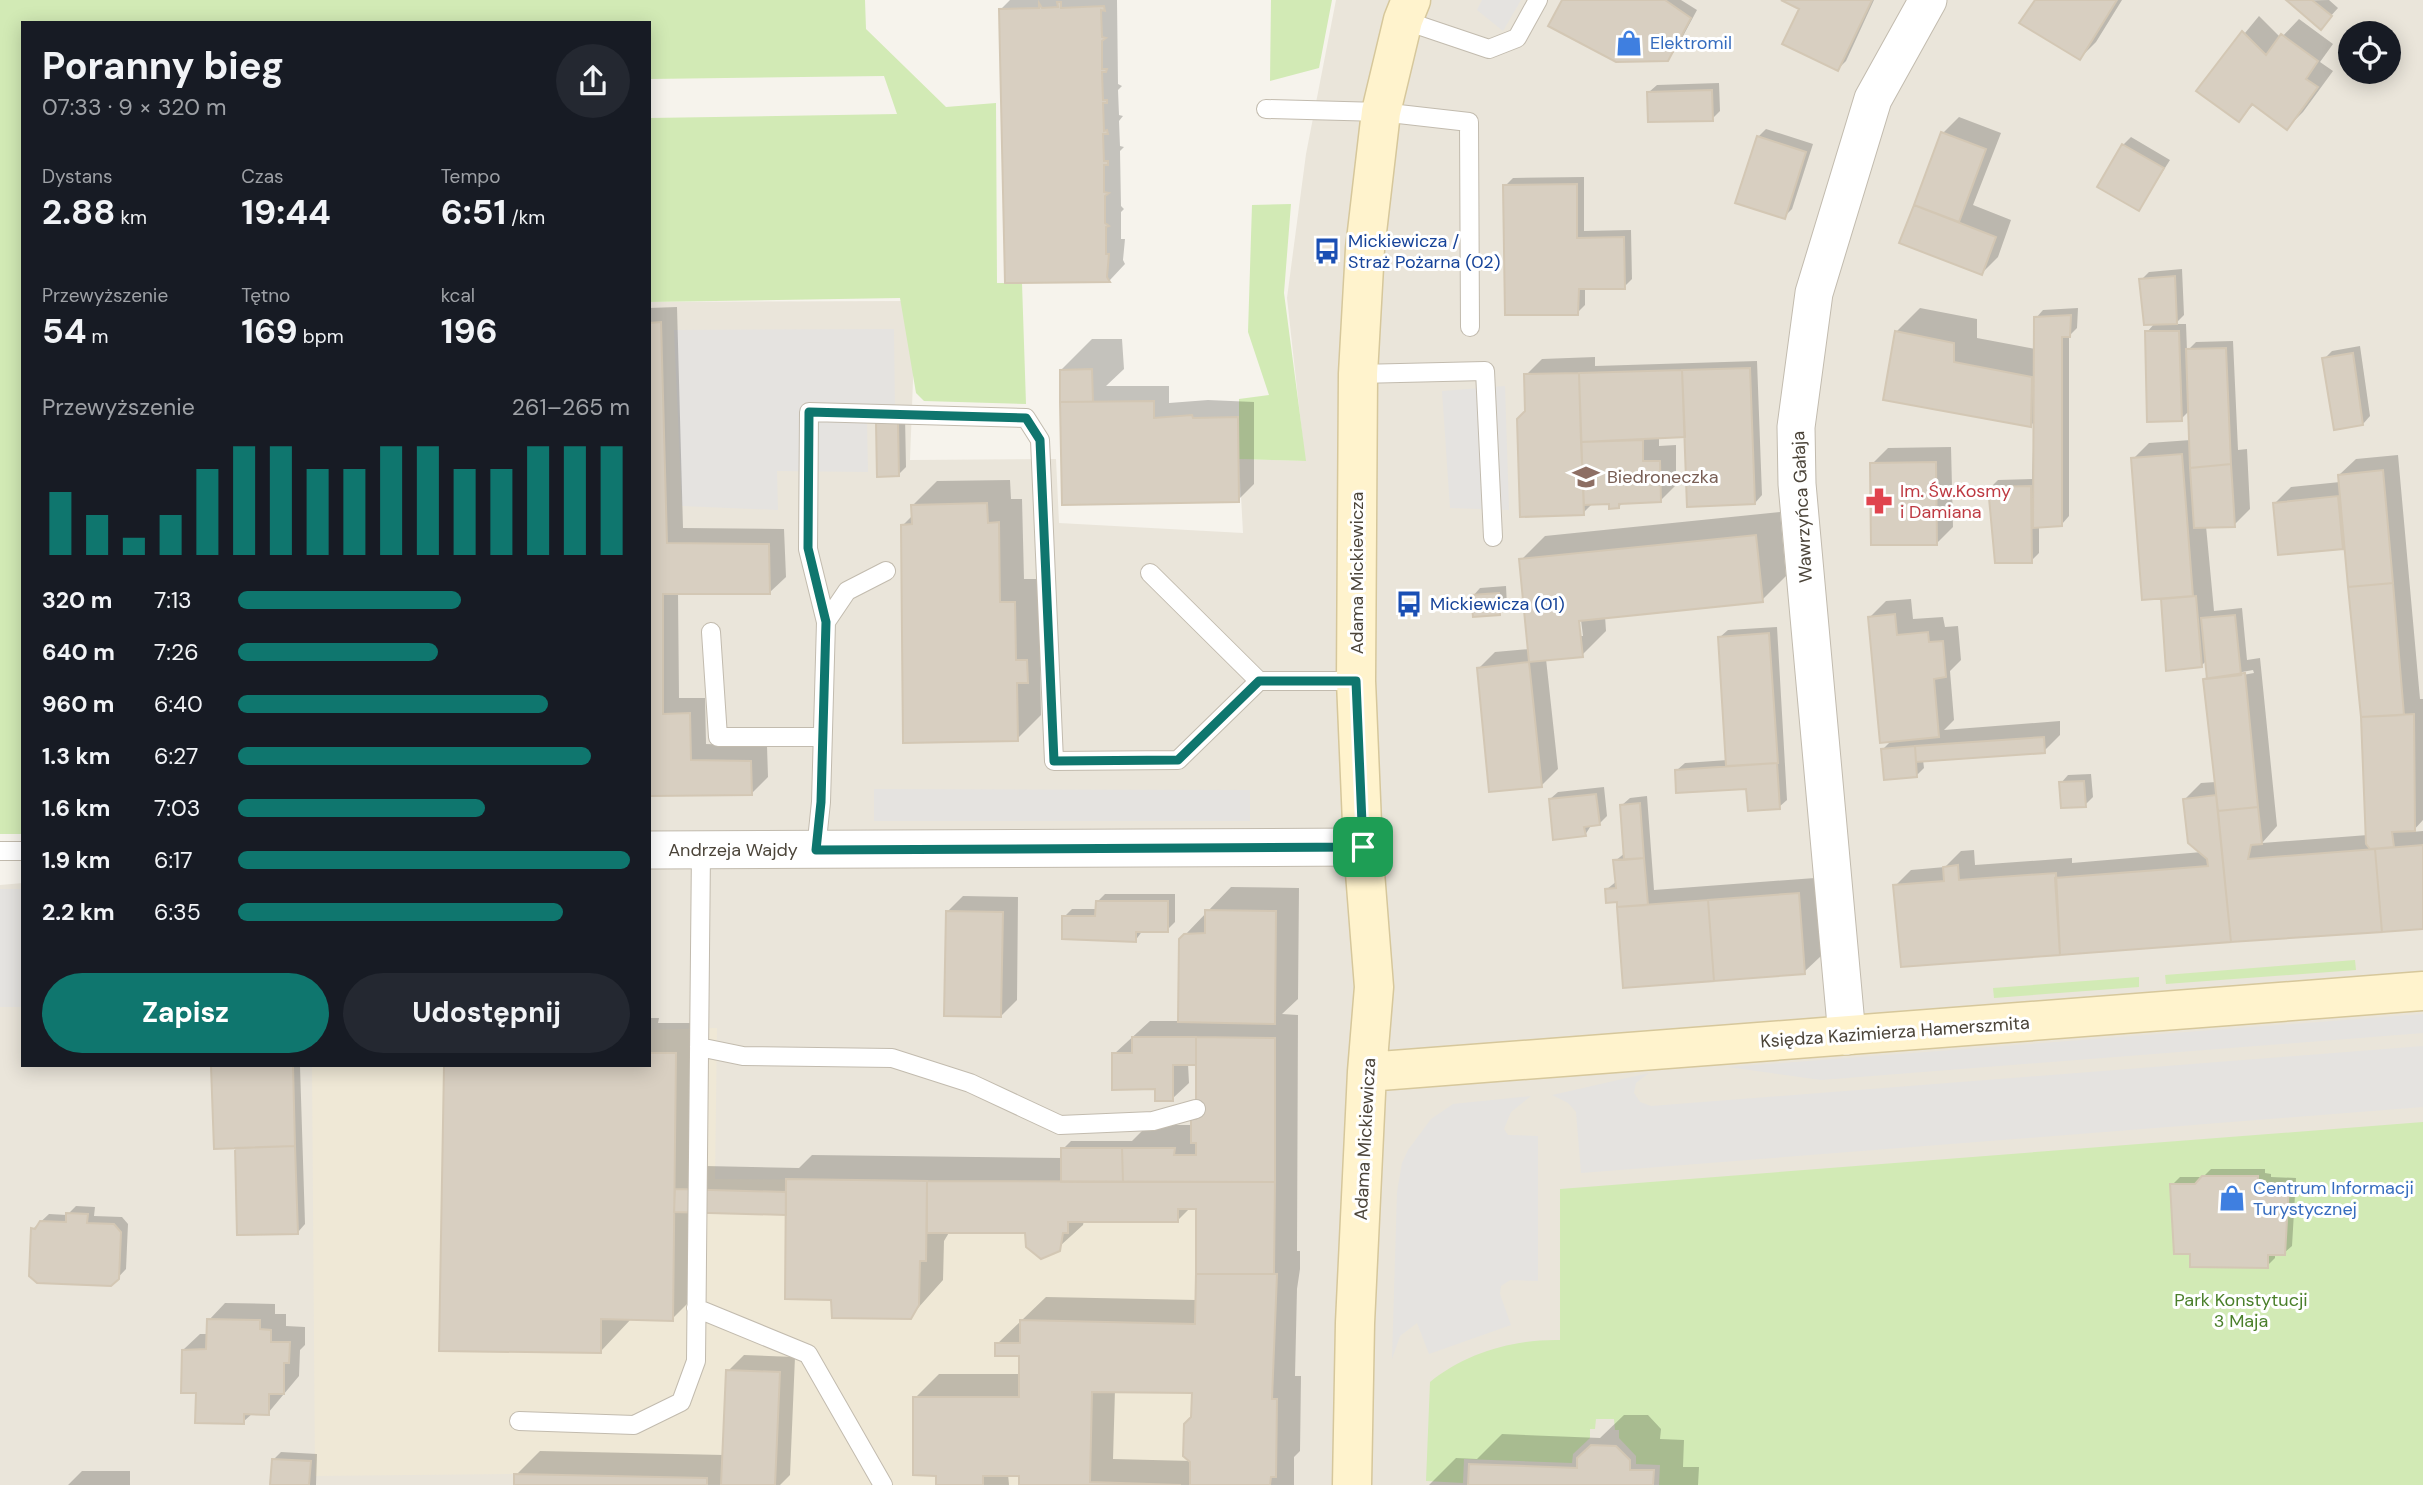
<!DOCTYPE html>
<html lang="pl">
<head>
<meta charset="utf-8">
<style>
  :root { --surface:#171b24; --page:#242831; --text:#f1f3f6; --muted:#9ea1a6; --accent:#0f766e }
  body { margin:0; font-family:"DM Sans",sans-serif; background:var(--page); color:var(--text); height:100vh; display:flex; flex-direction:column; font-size:26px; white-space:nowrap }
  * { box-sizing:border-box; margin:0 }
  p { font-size:23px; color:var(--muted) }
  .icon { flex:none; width:38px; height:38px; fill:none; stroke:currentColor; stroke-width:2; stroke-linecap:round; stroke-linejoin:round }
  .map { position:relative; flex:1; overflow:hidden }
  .side { position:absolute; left:21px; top:21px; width:630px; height:1046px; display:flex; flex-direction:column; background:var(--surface); border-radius:0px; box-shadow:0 4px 18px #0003 }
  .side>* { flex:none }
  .buttons { position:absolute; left:2338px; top:21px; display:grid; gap:14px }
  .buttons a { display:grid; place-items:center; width:63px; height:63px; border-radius:50%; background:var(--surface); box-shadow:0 4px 18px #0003; font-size:35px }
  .pin { position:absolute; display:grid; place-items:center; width:60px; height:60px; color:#fff; margin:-30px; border-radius:14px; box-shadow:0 4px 10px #0006 }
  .round { display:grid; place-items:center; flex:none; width:74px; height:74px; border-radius:37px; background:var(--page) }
  .overview { display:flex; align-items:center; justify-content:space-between; height:119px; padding:0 21px }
  h1 { font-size:38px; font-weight:700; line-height:52px }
  .metrics { display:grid; grid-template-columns:repeat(3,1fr); gap:10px; height:119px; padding:7px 21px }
  .metrics div { display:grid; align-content:center }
  .metrics b { font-size:35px; font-weight:700 }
  .metrics small { font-size:19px; font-weight:400 }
  .metrics p { font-size:19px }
  .chart { height:196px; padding:14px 21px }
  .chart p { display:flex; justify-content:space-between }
  .chart svg { width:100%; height:126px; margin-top:7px; stroke:var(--accent); stroke-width:6 }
  .action { display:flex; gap:14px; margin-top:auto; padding:14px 21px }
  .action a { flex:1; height:80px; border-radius:42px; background:var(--accent); color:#fff; font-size:28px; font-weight:700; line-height:80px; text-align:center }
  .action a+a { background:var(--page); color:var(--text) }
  ul { padding:0 21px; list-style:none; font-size:23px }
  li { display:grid; grid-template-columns:112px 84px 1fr; align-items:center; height:52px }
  li i { height:18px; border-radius:9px; background:var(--accent) }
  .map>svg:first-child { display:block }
</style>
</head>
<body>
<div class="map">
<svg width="2423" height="1485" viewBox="0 0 2423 1485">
  <rect width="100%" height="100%" fill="#f6f3ec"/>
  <path fill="#eae5da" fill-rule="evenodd" d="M1336,0H2423V1485H0V885L23,883V1066H649V302L916,301L910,460L1056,459L1059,523L1243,533L1239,459L1305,461L1287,298L1306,154ZM2350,33H2389V72H2350Z"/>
  <path fill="#efe8d6" d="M717,1028L715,1179L1275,1182L1274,1273L1277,1274V1294L1272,1399H1277L1276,1477H1271L1270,1485H707L706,1478L514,1474L315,1476L312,1066H649V1030Z"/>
  <path fill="#d2eab5" d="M0,0H865L866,29L946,107L996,103L997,283H1022L1026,404L924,401L916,393L900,298L649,302V118L897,114L884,76L649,79V23H23V834H0Z
    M1271,0H1332L1319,68L1270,81Z
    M1291,204L1284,293L1306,461L1239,459V399L1269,395L1248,332L1252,205Z
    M2355,960L2356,970L2166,984L2165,975Z
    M2139,977V987L1994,998L1993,988Z
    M2423,1122V1485H1659L1660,1465L1636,1464V1456L1619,1438V1430H1615L1614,1419H1596L1595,1429H1590V1438L1573,1454L1572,1463L1464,1459L1463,1483L1426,1481L1430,1382C1465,1353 1514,1339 1560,1340V1189Z"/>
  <path fill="#e5e3e0" d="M1482,0H1521L1503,31L1477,10Z
    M894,329L895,418L867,421L868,472L777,471L778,510L682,506L674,330Z
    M1505,386L1509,510L1450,508L1442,391Z
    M874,789L1250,790V821H874Z
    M0,889H23V1007H0Z
    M2423,1014V1033L1821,1080L1728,1067Z
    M2423,1046V1107L1581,1173L1576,1112L1568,1103L1552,1095L1649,1073L1636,1083L1634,1093L1640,1102L1651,1106Z
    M1531,1096L1511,1112L1504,1129L1508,1135L1538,1136V1281L1510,1280L1501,1286L1500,1294L1511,1325L1429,1354L1417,1323L1400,1336L1392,1359L1397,1192L1402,1163L1408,1150L1431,1119L1453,1104Z"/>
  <path fill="#0003" fill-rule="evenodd" d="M1010,0H1117L1118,84L1122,86L1118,90L1119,115L1123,116L1119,121L1120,146L1124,147L1120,151L1121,206L1124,209L1121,212V239H1125L1123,260L1125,264L1110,280L1006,282L1000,10Z
    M1564,0H1681L1697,10L1675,51L1667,59Z
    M1785,0H1874L1846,61L1838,69L1802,8Z
    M2037,0H2122L2096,42L2080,58Z
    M2329,0L2338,8L2320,28L2287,1Z
    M2259,16L2281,38L2299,19L2333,44L2320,62L2333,71L2303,112L2287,128L2254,104L2238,120L2198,90Z
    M1719,83L1720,111L1712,119L1649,92L1657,85Z
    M1959,117L2001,133L1973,205L2011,220L1998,257L1982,273L1901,242L1943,133Z
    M1766,129L1813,144L1792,209L1784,217L1758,137Z
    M2131,137L2170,160L2139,209L2123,145Z
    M1584,177V231L1631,230L1632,279L1624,287H1585V305L1577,313L1505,186L1513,178Z
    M2182,269L2184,315L2175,324H2186L2187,351L2196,342L2233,341L2238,450L2247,449L2250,509L2234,525L2206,526L2214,611L2242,608L2247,660L2260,658L2277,826L2262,843L2368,835L2363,716L2345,547L2280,553L2275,503L2291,487L2340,482L2339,475L2356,459L2398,455L2420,699H2423V820L2412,832L2423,831V927L1902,965L1895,886L1911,870L1945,867L1961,851L1974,850L1975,865L2072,858V863L2202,852L2185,799L2201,783L2216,782L2205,680L2208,677L2207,660L2201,666L2168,669L2162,597L2133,459L2149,443L2191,440L2190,410L2181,419L2147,332L2155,323L2141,280L2149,272ZM2253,670L2254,673L2237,676L2242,672Z
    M677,307L683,528L784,529L786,577L769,593L678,592L679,698H705L706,744L767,746L768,777L752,793L649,794V308Z
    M1920,308L1977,319V338L2035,349L2036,318L2043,310L2078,308L2077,328L2069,336V516L2062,524L2039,526V553L2031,561L1990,488L1998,480L2032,479L2034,422L2031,425L1896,332Z
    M1092,339H1122L1124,369L1106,386H1169V403L1208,400L1254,402V484L1238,500L1064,504L1061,370Z
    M2360,346L2370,416L2363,424L2324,359L2332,351Z
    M1595,357V366L1757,361L1762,495L1755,503L1686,436L1659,437V446L1676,445V485L1660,501L1623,502L1619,507L1610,503H1593L1583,513L1527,411L1526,375L1542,359Z
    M886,416H905L906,467L898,475L878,424Z
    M1951,447L1953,527L1937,543L1872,464L1888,448Z
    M1010,480L1011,499H1022L1024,579H1039L1040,637L1050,636L1051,657L1040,668L1041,715L1017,739L903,525L914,514L913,505L937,481Z
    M1780,512L1786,576L1762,600L1605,616L1606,631L1582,655L1546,659L1558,769L1542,785L1478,669L1495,652L1530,649L1521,560L1545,536ZM1576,612H1580L1583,636H1579Z
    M1506,586L1507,606L1500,613L1473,596L1480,588Z
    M1911,599L1913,619L1943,617L1945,627L1958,626L1961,660L1950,671L1954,720L1944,730L2060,721V735L2044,751L1923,760L1924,768L1916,776L1883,749L1892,740L1870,617L1886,601Z
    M1777,627L1787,800L1779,807L1748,787L1677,770L1685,763L1728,760L1720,637L1728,630Z
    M2091,774L2093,797L2085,805L2061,783L2068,775Z
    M1604,787L1607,816L1599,824H1592L1585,835L1550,799L1558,792Z
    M1647,796L1654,890L1815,878L1821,956L1804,972L1618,901L1607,889L1617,881L1615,861L1625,853L1622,805L1630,798Z
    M1231,887L1299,888L1298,999L1282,1014L1298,1015L1297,1251H1300V1269L1297,1289L1295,1376H1301L1300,1451L1294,1457V1485H1021V1474H1008L1009,1485H938V1474L915,1398L939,1374H1021V1355L997,1344L1046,1297L1197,1300L1198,1208H1190L1178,1220H1084L1083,1225L1049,1256L1036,1255L1027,1247V1232L950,1231L944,1241L943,1280L910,1317L833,1298L787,1213L704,1211L703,1288L672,1319L632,1318L601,1351L441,1349L446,1066H649V1018H659L658,1023H706L705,1166L799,1168L812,1155L1063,1158V1149L1071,1141H1132L1148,1125H1193L1198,1114V1064H1188L1189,1083L1172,1099L1114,1054L1150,1021H1180L1185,935ZM1115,1390L1194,1392L1192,1461L1113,1459Z
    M1105,894H1175V922L1167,930H1143L1135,941L1064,917L1072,909H1097L1098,901Z
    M963,896L1018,897L1017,1000L1001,1016L947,912Z
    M213,1066H300L305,1224L298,1232L236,1146L215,1147Z
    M2211,1169H2265V1173L2271,1174V1177L2296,1178L2292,1246L2284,1253H2275V1258L2267,1266L2192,1252L2172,1185L2180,1177H2203Z
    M76,1206L95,1207L94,1216L122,1217L128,1224L126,1269L111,1285L33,1229L49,1214L67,1215Z
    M225,1303L275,1304V1314H286V1326L305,1327V1345L300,1350L299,1376L268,1413H253L243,1422L198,1391L183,1350L200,1334H208L209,1320Z
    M744,1355L795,1357L790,1475L780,1485H516V1475L540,1451L724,1455L728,1371Z
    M1624,1415H1648L1661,1429L1660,1439L1684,1440L1683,1467H1699L1698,1485H1429L1456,1458L1477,1459L1502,1434L1600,1438Z
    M281,1452L317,1454L316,1485H287L274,1459Z
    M82,1471H130V1485H68Z"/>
  <path fill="#d8cfc1" stroke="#d3c7b4" stroke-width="2" d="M1562,0H1665L1691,18L1668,61L1616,62L1548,26Z
    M1781,0H1872L1838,71L1782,44L1799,9Z
    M2035,0H2117L2080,60L2019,23Z
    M2286,0H2312L2332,16L2321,30Z
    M1057,2H1061V8L1104,6L1105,11L1101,10L1102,37L1106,38L1102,41V69H1107L1106,72H1102L1103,100H1107V103H1103L1104,131L1107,130L1108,134H1103L1104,161H1108V165H1104V192L1109,193L1105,196V223L1109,226L1106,227V254H1109L1107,277L1110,282L1005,283L999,9L1039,8V3L1042,8L1058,7Z
    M2242,31L2266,55L2281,34L2318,61L2306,79L2318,87L2287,130L2252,104L2239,122L2196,91Z
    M1712,90L1713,121L1648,122L1647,92Z
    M1941,132L1986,149L1959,222L1914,205Z
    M1757,136L1806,152L1785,219L1735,203Z
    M2122,144L2164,168L2139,211L2097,187Z
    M1577,184V238L1624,237L1625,289H1579L1578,315H1505L1503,185Z
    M1914,205L1996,237L1982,275L1899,243Z
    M2175,276L2177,324L2144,325L2139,279Z
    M2071,315L2070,337H2062V526L2033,528L2034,317Z
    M661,322L667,543L769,544L770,594H663V714L690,713L691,760L751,761L752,795L649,796V323Z
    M1895,331L1954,343V362L2032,377L2031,427L1883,400Z
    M2145,331H2179L2182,421L2147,422Z
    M2226,348L2231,464L2190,468L2186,349Z
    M2353,353L2363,425L2334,430L2322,358Z
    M1750,368L1755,504L1687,507L1682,370Z
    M1092,369L1093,402H1060V370Z
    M1682,370L1685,437L1581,442L1579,373Z
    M1579,373L1584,515L1520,517L1517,419L1525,411L1524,374Z
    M1154,401V418L1192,415L1193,418L1238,417L1239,502L1062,505L1060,402Z
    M876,423H898L899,476L877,477Z
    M1643,440V461H1660L1661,502L1619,504V508L1609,509V504L1584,505L1581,442Z
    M2182,454L2193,596L2142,600L2131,458Z
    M1936,462L1937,545H1871L1870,463Z
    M2231,464L2235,527L2194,528L2190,468Z
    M2383,470L2393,583L2348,587L2338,475Z
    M2031,486L2032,563H1995L1988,487Z
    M2338,496L2343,549L2278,555L2273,503Z
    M987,503L988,523L999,522L1000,602H1015L1016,660H1027L1028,683H1017L1018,741L903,743L901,525L912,524L911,505Z
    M1756,535L1763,602L1579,621L1583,657L1529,662L1519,559Z
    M2393,583L2404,715L2361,717L2348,587Z
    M1499,593L1500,615L1473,617L1471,595Z
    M2196,596L2202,667L2166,671L2161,599Z
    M1895,614L1897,635L1928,632L1929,642L1943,641L1946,677L1934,679L1939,737L1880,743L1868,617Z
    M2235,615L2241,675L2207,679L2201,618Z
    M1769,633L1778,763L1726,766L1718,637Z
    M1529,662L1542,787L1489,792L1477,668Z
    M2245,673L2258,807L2218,811L2203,679Z
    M2414,714L2415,831L2392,832L2394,847L2370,849L2366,844L2361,717Z
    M2044,737L2045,753L1916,762L1915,746Z
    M1915,746L1917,777L1884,780L1881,749Z
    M1777,763L1780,809L1748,811L1746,789L1676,793L1675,770Z
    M2084,781L2086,807L2061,808L2059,782Z
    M1596,794L1600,825L1584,827L1586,836L1553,840L1549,799Z
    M2216,795L2231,942L2060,955L2055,878L2208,866L2207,859L2188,843L2183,799Z
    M1640,803L1644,858L1624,860L1620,805Z
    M2258,807L2262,844L2251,845L2248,859L2375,849L2382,932L2231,942L2218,811Z
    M2423,845V929L2382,932L2375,849Z
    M1644,858L1648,905L1617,907V902L1606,903L1605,889L1616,888L1613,860Z
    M1958,865L1959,880L2056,873L2060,955L1901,967L1893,885L1944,881L1943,867Z
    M1799,893L1805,974L1714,981L1708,900Z
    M1708,900L1714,981L1623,988L1617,907Z
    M1096,901H1168V932H1136V942L1062,939V916H1095Z
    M1205,910L1276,911L1275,1024L1178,1022L1179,939L1184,934L1205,933Z
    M946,911L1003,912L1001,1017L944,1016Z
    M1132,1037H1196V1065H1173V1101H1155V1089L1112,1090V1053H1132Z
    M1196,1037L1275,1038V1182H1123L1122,1148H1175L1174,1155H1196V1143H1191V1119H1196Z
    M649,1053H676L673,1321L601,1319V1353L439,1351L444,1066H649Z
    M211,1066H293L295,1146L214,1149Z
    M295,1146L298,1234L237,1235L235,1148Z
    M1061,1148H1122L1123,1182H1061Z
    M2202,1176H2258V1181H2265L2264,1184L2289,1185L2285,1255H2268V1268L2190,1267V1254H2174L2170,1184H2195Z
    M786,1179L927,1181L926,1261H920L919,1305L911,1319L832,1318L831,1300L785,1299Z
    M927,1181L1275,1182L1274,1274H1196V1209H1178V1222H1068V1233H1063L1060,1251L1041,1259L1026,1247L1025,1233H927Z
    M675,1189L786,1192V1215L674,1212Z
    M66,1213L88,1214L87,1223L114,1224L121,1232L119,1279L111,1286L37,1283L29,1276L31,1228L35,1229L40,1221L66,1222Z
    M1196,1274H1277L1272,1399H1277L1276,1477H1271L1270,1485H1190V1462L1183,1456L1184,1424L1191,1417L1192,1393L1092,1392L1090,1482L1181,1485H1019V1476H983V1485H936V1476L913,1475V1397H1019V1356H995V1343H1020V1320L1195,1324Z
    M207,1319L260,1320V1329L271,1330V1342H290L289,1363H284V1394H269V1415L244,1414V1424L195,1423L196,1393H181L182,1350L206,1349Z
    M726,1370L780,1372L775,1485H721Z
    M1591,1445L1616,1446L1630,1460V1470H1654L1653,1485H1468L1469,1464L1577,1468V1458Z
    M272,1459L311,1461L309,1485H270Z
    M514,1474L707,1478V1485H514Z"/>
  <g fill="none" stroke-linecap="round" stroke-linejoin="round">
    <g stroke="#c2bbae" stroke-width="20">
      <path id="lane" d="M1403,20L1489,49L1517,38L1538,0
        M1266,109L1381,112L1469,122L1470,327
        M1358,374L1485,371L1493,537
        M1150,573L1259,681
        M826,622L847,591L886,571
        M711,632L718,737H821
        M816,850L821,802L826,622L808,549L809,412L1026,418L1040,440L1054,761L1178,760L1259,681H1356
        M0,851H23
        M699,1047L743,1056L892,1058L970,1083L1060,1125L1153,1121L1196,1109
        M696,1308L808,1354L883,1485
        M519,1421L634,1425L681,1402L696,1361L701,850"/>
    </g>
    <g stroke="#c2bbae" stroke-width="39">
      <path id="street" d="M649,850L1363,847
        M1847,1036L1797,484L1796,427L1814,293L1873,99L1928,0"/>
    </g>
    <g stroke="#d6c79b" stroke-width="41">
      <path id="secondary" d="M1367,1072L2423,991
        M1352,1485L1355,1323L1367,1072L1374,987L1363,847L1356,681L1358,374L1365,249L1381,112L1403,20L1411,0"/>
    </g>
    <use href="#lane" stroke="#fff" stroke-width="18"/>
    <use href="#street" stroke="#fff" stroke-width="37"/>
    <use href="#secondary" stroke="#fff3cd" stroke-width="38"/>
  </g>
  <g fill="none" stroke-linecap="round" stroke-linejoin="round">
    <g stroke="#fff" stroke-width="14">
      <path id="route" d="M809,412L1026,418L1040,440L1054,761L1178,760L1259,681H1356L1363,847L816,850L821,802L826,622L808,548Z"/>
    </g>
    <use href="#route" stroke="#0f766e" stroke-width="9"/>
  </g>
  <defs>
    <g id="shop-bare" transform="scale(2.1)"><path d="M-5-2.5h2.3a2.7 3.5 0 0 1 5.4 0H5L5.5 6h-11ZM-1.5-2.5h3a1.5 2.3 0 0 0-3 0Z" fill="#3f7fe0" stroke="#fff" stroke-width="2.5" paint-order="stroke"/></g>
    <g id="bus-bare" transform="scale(2.1)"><path d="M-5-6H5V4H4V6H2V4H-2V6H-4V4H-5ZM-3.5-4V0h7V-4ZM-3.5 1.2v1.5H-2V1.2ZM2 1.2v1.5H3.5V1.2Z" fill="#1a4fb4" stroke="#fff" stroke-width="2.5" paint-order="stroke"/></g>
    <g id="school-bare" transform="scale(2.1)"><path d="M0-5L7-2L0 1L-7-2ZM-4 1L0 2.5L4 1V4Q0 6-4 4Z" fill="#8d6e63" stroke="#fff" stroke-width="2.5" paint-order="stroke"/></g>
    <g id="pharmacy-bare" transform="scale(2.1)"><path d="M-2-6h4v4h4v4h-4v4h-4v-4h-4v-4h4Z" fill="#e0444e" stroke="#fff" stroke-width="2.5" paint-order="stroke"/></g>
  </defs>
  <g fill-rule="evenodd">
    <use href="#shop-bare" x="1629" y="43"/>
    <use href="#bus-bare" x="1327" y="251"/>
    <use href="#school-bare" x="1586" y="477"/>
    <use href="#pharmacy-bare" x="1879" y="501"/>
    <use href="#bus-bare" x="1409" y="604"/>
    <use href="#shop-bare" x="2232" y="1198"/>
  </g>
  <g text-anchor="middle" stroke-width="6" stroke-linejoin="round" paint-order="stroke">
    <g font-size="18" fill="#366cbe" stroke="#fff" text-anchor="start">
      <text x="1650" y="49">Elektromil</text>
      <text x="2253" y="1194">Centrum Informacji<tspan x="2253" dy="21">Turystycznej</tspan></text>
    </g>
    <g font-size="18" fill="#164399" stroke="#fff" text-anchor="start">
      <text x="1348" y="247">Mickiewicza /<tspan x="1348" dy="21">Straż Pożarna (02)</tspan></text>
      <text x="1430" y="610">Mickiewicza (01)</text>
    </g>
    <g font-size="18" fill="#785e54" stroke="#fff" text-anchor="start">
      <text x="1607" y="483">Biedroneczka</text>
    </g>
    <g font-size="18" fill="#be3a42" stroke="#fff" text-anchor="start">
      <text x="1900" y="497">Im. Św.Kosmy<tspan x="1900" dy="21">i Damiana</tspan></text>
    </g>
    <g font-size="18" fill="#4b4439" stroke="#fff">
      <text transform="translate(1802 507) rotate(-93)" y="6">Wawrzyńca Gałaja</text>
      <text transform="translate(1357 573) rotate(-90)" y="6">Adama Mickiewicza</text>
      <text x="733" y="856">Andrzeja Wajdy</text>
      <text transform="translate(1895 1032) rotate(-4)" y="6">Księdza Kazimierza Hamerszmita</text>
      <text transform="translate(1365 1139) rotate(-87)" y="6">Adama Mickiewicza</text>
    </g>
    <g font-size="18" fill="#4a7f2a" stroke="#fff">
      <text x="2241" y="1306">Park Konstytucji<tspan x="2241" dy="21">3 Maja</tspan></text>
    </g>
  </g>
</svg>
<div class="buttons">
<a><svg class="icon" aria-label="locate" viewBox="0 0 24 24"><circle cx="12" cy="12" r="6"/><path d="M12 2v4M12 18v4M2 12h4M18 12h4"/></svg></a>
</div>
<div class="pin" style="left:1363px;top:847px;background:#1e9e55"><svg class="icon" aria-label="arrive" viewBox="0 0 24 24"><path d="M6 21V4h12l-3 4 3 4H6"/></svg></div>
<section class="side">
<div class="overview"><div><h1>Poranny bieg</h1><p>07:33 · 9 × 320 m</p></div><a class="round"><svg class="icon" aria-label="share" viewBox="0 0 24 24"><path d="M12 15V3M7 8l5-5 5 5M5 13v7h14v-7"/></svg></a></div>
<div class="metrics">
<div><p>Dystans</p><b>2.88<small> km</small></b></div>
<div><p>Czas</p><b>19:44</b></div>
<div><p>Tempo</p><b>6:51<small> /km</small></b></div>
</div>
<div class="metrics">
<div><p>Przewyższenie</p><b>54<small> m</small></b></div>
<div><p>Tętno</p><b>169<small> bpm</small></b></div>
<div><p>kcal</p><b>196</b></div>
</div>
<div class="chart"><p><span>Przewyższenie</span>261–265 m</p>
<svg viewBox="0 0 160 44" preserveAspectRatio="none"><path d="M5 44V22M15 44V30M25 44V38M35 44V30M45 44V14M55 44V6M65 44V6M75 44V14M85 44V14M95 44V6M105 44V6M115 44V14M125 44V14M135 44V6M145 44V6M155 44V6"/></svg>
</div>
<ul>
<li><b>320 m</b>7:13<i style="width:57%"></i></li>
<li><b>640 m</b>7:26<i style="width:51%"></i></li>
<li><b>960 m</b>6:40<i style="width:79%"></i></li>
<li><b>1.3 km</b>6:27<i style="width:90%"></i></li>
<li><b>1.6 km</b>7:03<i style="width:63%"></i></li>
<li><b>1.9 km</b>6:17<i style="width:100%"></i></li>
<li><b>2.2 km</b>6:35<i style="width:83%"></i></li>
</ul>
<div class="action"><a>Zapisz</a><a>Udostępnij</a></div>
</section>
</div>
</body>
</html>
